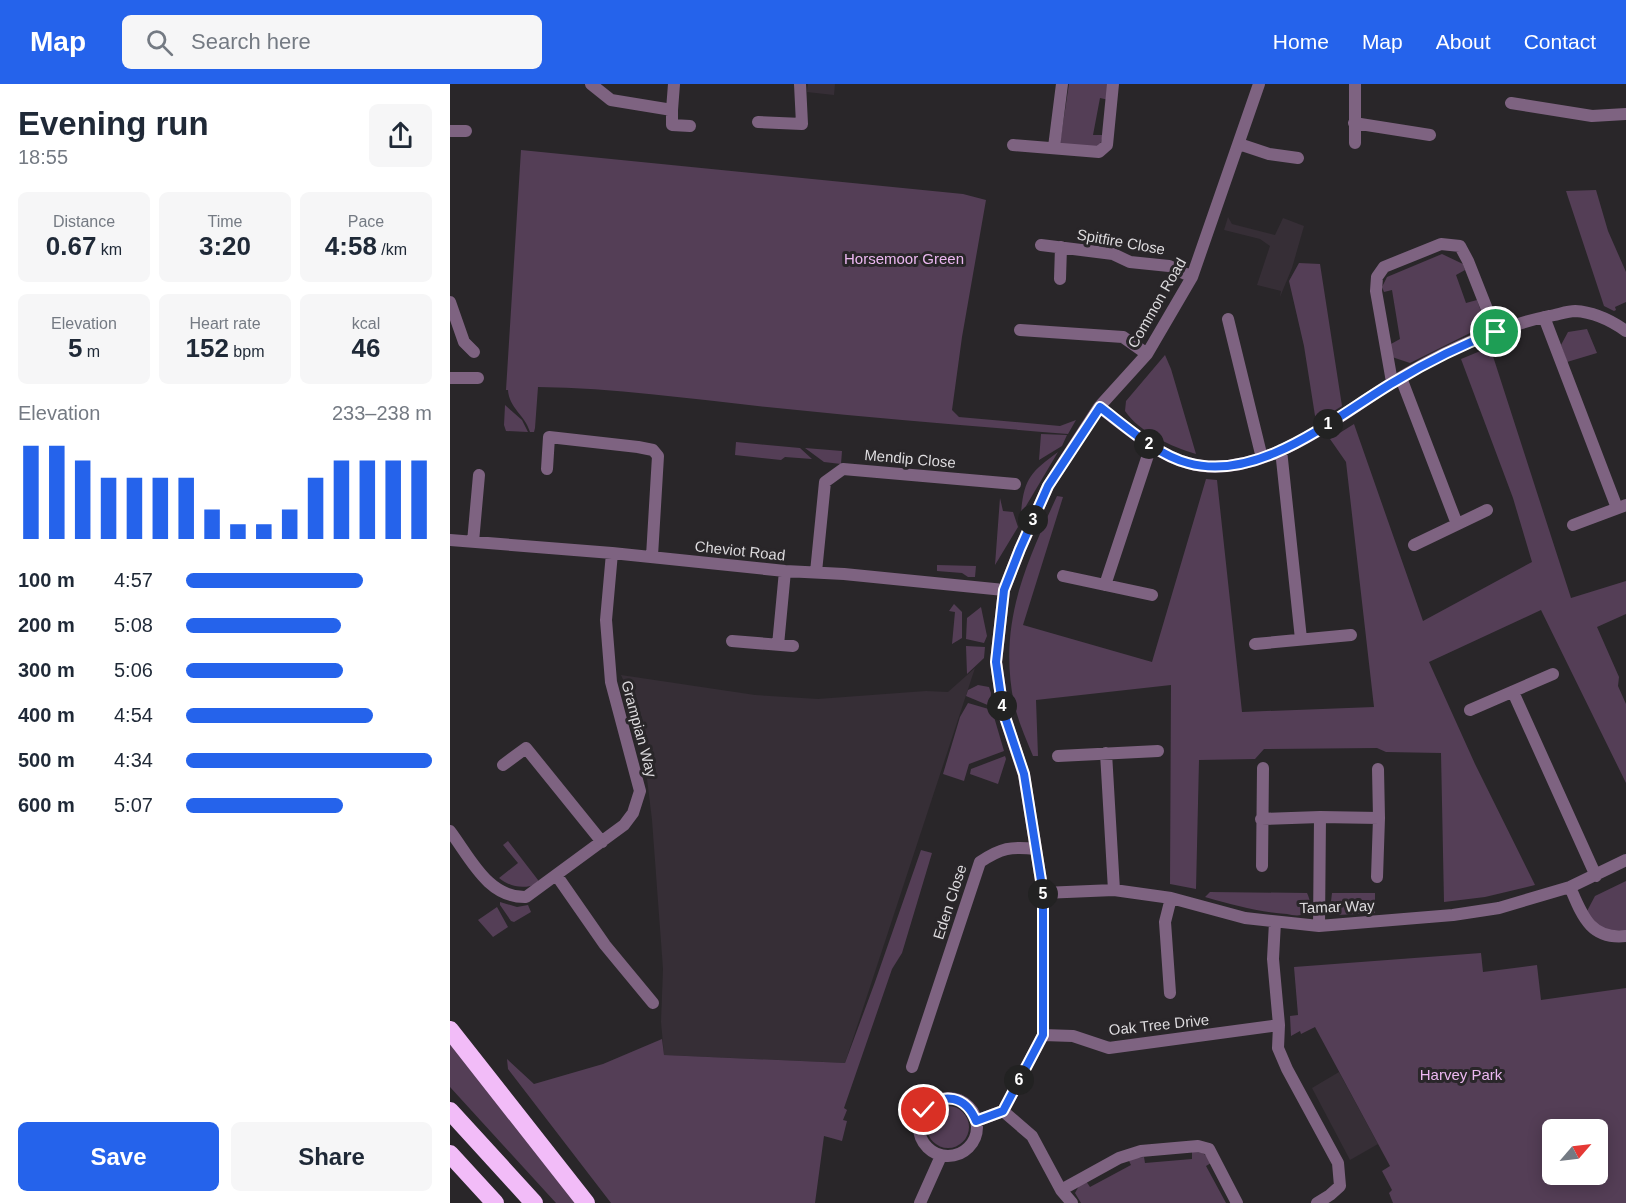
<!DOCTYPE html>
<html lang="en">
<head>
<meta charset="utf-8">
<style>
  :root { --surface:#fff; --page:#f6f6f7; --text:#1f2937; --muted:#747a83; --accent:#2563eb }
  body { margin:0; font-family:Arial,sans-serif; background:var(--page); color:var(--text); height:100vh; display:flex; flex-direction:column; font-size:22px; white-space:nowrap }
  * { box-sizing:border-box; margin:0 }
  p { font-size:20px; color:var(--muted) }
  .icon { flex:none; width:33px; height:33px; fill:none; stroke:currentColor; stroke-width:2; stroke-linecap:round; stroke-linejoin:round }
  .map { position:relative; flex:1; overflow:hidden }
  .panel { display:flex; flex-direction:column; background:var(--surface); width:450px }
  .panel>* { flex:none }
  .needle { width:39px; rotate:62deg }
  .fabs { position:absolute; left:1092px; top:1035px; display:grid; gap:12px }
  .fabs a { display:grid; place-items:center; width:66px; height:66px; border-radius:9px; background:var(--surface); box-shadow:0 3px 15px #0003; font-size:30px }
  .pin { position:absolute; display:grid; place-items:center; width:51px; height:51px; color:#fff; margin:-26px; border:3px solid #fff; border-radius:50%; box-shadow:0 2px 6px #0007 }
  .km { position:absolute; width:30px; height:30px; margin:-15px; border-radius:50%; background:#222; color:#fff; font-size:16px; line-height:30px; text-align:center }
  .round { display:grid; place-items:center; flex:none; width:63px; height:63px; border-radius:9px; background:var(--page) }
  .summary { display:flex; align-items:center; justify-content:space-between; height:102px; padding:0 18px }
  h1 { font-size:33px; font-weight:600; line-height:45px }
  .figures { display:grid; grid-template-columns:repeat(3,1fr); gap:9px; height:102px; padding:6px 18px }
  .figures div { display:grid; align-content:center; border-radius:9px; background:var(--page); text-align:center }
  .figures b { font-size:26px; font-weight:600 }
  .figures small { font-size:16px; font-weight:400 }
  .figures p { font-size:16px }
  .chart { height:168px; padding:12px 18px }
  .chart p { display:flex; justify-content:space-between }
  .chart svg { width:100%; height:108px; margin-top:6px; stroke:var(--accent); stroke-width:6 }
  .primary-button { display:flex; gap:12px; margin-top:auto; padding:12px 18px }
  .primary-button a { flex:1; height:69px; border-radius:9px; background:var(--accent); color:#fff; font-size:24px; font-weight:600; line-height:69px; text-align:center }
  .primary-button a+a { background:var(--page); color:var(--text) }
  ul { padding:0 18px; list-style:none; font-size:20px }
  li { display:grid; grid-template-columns:96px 72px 1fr; align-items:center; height:45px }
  li i { height:15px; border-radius:8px; background:var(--accent) }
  header { display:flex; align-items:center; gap:36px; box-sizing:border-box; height:84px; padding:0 30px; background:var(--accent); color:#fff }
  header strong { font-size:28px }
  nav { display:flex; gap:33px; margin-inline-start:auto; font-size:21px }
  .search { width:420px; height:54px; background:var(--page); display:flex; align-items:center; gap:15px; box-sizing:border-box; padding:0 21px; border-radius:9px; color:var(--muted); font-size:22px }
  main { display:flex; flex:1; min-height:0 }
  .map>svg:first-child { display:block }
</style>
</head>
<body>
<header>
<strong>Map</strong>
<div class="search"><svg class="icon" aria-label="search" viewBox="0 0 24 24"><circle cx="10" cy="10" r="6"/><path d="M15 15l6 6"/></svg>Search here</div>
<nav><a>Home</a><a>Map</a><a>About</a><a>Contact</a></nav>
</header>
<main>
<section class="panel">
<div class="summary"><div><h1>Evening run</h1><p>18:55</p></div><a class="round"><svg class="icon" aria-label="share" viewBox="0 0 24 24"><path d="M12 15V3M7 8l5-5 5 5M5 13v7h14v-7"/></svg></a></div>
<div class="figures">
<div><p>Distance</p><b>0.67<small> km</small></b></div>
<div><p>Time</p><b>3:20</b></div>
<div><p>Pace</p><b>4:58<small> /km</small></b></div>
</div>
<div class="figures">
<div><p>Elevation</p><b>5<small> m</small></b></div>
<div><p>Heart rate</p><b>152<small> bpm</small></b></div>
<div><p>kcal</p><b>46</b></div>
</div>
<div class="chart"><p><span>Elevation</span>233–238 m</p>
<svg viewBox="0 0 160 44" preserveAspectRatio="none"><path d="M5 44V6M15 44V6M25 44V12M35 44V19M45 44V19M55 44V19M65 44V19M75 44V32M85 44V38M95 44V38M105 44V32M115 44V19M125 44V12M135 44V12M145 44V12M155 44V12"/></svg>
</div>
<ul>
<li><b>100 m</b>4:57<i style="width:72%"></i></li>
<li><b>200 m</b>5:08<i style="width:63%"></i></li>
<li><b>300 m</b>5:06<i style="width:64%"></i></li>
<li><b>400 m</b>4:54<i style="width:76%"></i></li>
<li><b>500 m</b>4:34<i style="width:100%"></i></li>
<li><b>600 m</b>5:07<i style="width:64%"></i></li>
</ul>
<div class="primary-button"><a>Save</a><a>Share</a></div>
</section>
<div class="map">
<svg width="1176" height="1119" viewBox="0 0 1176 1119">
  <rect width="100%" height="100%" fill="#292629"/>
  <path fill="#362e36" d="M358,0H385L384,11L357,8Z
    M778,133L782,140L825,151L833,134L854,142L842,184L830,213L831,207L807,201L820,162L810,155L774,146Z
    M525,584L395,979L214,971L211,938L213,885L202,736L195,678L188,629L171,591L305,611L368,615L476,607L498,608Z
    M889,988L928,1060L900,1076L862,1004Z"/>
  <path fill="#543e56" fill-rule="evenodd" d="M619,0H659V16L650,14L643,51H653L650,61L638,67L610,59Z
    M71,66L513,110L536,116L512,253L502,326L509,333L610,342L626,336L618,350C524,342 430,335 337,325C254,317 172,304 88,303L85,344L84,348H80C75,331 59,324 58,306H56Z
    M1146,106L1158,147L1176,188V218L1165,223L1166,226L1164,227L1154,222L1116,107Z
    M992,170L1013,180L1015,186L1006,191L1016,219L1027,216L1034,236L1024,247L960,279L942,273L941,260L950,255L942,206L934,208L932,203L937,193Z
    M849,179L870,180L892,322L866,338L854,262L839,197Z
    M1137,245L1147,269L1117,278L1111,261L1118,248Z
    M1040,263L1121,514L1176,497V530L1147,543L1169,593L1168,602L1176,620V699L1091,526L979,578L1025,680L1085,801L1035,813L994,818L991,669L936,668L927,664L814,665L805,675L749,676L746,805L720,800L721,601L586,616L588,672H583C576,655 568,637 564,619C548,540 575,482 607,412L613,413L573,541L702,578L756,395L767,396L792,628L924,623L896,378L880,355L904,340L973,537L1082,478L1063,414L1011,275Z
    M715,271L721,285L746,370C722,363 689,348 675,327L676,317Z
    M55,321L72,336L78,348L56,347L54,341Z
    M591,350L617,351L612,362L589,376Z
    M286,358L350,364L362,375L335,373L331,376L285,371Z
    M355,364L392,367L391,380L374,378Z
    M608,368L576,422L571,429C574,394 581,388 608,368Z
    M550,414L553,427L563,428L568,443L545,481Z
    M487,481L526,482L525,493H518L512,489L487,487Z
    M504,520L512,528V554L502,560L505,528L499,527Z
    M531,523L537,552L534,559L516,555L517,534Z
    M516,562L535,563L534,574L517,590Z
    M528,601L539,603L541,609L540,622L516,612L518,606Z
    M518,619L542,626L554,667L519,680L514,697L493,690L510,633Z
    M555,672L556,675L548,700L520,690L521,685Z
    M58,757L88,796V799C75,806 60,803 49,794L68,779L53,761Z
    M471,766L482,769L452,869L442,885L394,1024L397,1026L393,1036L397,1037L392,1057L374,1052L365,1119H161L58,985L57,975L84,1000L153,980L212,955L214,971L395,979L425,898Z
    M1176,797V847L1152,846L1136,829L1145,812Z
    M760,808L857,809C861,817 863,829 851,831C847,832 841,831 837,830C809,828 783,821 755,813Z
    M882,809H925V829L888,831L880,826Z
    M50,818L67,823L78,821L81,828L64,838L61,837L50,821Z
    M47,823L58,843L43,853L28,836Z
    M1031,869L1033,888L1087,881L1091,916L1176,904V1119H943L939,1109L942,1106L932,1087L940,1082L865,943L851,950L850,947L841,952L840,932L848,931L844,883ZM1102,1046H1148V1090H1102Z
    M0,959L126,1119H106L0,1003Z
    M477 1043a21 21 0 1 1 42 0a21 21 0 1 1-42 0Z
    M742,1068C753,1068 756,1069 761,1079L756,1082L776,1119H631L625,1109L630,1100L636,1097L640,1103L681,1081L678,1075L694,1073L695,1079L742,1075Z"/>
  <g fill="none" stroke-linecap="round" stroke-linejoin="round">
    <path stroke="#7e6381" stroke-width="12" d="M141,0L161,16L222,26L224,0
      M905,0V59
      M1061,19L1142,32L1176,30
      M222,26V41L240,42
      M308,38L352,40L350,0
      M904,39L980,51
      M0,47H16
      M789,60L819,70L848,74
      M563,61L649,68L657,61L663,0
      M604,63L612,0
      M591,161L663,170L680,178L719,182L742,193
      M610,195L611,163
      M0,218L14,258L24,268
      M1094,233L1167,424
      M778,235L812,374
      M570,246L673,253L697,270
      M0,294H28
      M951,294L1007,440
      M942,298L926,207L927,193L934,183L991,160L1010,162L1018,177L1046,248
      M649,323C675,342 707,371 738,379C807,399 885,335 940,300C988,270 1043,244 1099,232C1107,231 1117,227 1125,227C1143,228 1162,237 1176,247
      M831,366L851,555
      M97,385L99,353L188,363L203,366L208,372L202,472
      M1123,441L1176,421
      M0,456L162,469L335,487L394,490L554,506
      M23,458L29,391
      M964,461L1037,426
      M366,488L375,398L393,385L565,400
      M613,492L702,511
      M655,501L701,362
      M282,557L343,562
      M805,560L901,551
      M328,561L335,487
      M1063,608L1146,792
      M1020,626L1103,590
      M656,669L664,806
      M608,672L708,667
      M53,681L76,664L152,758
      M811,735L870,733L929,734
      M0,747C21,775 38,814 76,813L174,741L183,729L190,707L161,598L156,536L162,469
      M812,782L813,684
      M107,792L155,861L203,919
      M927,793L929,734L928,685
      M1120,803C1132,831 1140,856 1176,852
      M593,809L664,806L721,814L795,834L869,842L1003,831L1049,824L1120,803L1176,776
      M825,838L823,875L829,941L828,964L837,985L888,1079L890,1102L880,1111L867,1119
      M869,842L870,733
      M720,909L715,838L721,814
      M593,951L623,952L659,964L829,941
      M462,983L530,778C551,764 561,762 586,765
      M469 1043a29 29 0 1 1 58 0a29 29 0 1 1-58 0Z
      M553,1027L582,1052L611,1106L622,1119
      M526,1037L553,1027L593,951V809L574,691L553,627L546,578L554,506L570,465L598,402L649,323L697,270L742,193L809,0
      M611,1106L669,1074L691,1067L748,1062L759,1065L787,1119
      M470,1119L491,1072"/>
    <path stroke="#f2bcf8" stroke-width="18" d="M0,946L136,1119
      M0,1027L84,1119
      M0,1070L45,1119"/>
  </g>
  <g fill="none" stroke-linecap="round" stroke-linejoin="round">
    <g stroke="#fff" stroke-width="12">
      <path id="route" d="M474,1026C493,1007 516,1012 526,1037L553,1027L593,951V809L574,690L553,627L546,578L554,506L570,465L598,402L650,323C675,342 707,371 738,379C810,399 886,332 944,298C977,278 1011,261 1046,248"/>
    </g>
    <use href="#route" stroke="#2563eb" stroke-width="8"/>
  </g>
  <g text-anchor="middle" stroke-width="6" stroke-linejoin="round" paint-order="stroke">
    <g font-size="15" fill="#dddbde" stroke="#292629">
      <text transform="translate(671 158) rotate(10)" y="5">Spitfire Close</text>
      <text transform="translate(707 219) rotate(-60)" y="5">Common Road</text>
      <text transform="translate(460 375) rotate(5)" y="5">Mendip Close</text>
      <text transform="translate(290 467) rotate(6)" y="5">Cheviot Road</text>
      <text transform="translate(189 645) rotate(75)" y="5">Grampian Way</text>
      <text transform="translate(500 818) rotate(-72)" y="5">Eden Close</text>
      <text transform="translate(887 823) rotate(-2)" y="5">Tamar Way</text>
      <text transform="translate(709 941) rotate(-6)" y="5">Oak Tree Drive</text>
    </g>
    <g font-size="15" fill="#ecb8f1" stroke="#292629">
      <text x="454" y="180">Horsemoor Green</text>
      <text x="1011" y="996">Harvey Park</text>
    </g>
  </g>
</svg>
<div class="fabs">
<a><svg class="needle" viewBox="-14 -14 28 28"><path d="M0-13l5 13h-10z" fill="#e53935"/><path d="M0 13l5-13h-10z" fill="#747a83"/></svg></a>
</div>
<div class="pin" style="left:1046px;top:248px;background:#1e9e55"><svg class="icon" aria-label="arrive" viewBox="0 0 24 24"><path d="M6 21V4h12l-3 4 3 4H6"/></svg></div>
<div class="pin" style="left:474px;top:1026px;background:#d93025"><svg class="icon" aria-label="check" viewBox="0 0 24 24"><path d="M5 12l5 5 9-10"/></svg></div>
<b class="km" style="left:878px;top:340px">1</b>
<b class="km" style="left:699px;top:360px">2</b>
<b class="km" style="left:583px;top:436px">3</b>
<b class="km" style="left:552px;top:622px">4</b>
<b class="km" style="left:593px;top:810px">5</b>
<b class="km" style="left:569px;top:996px">6</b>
</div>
</main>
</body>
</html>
